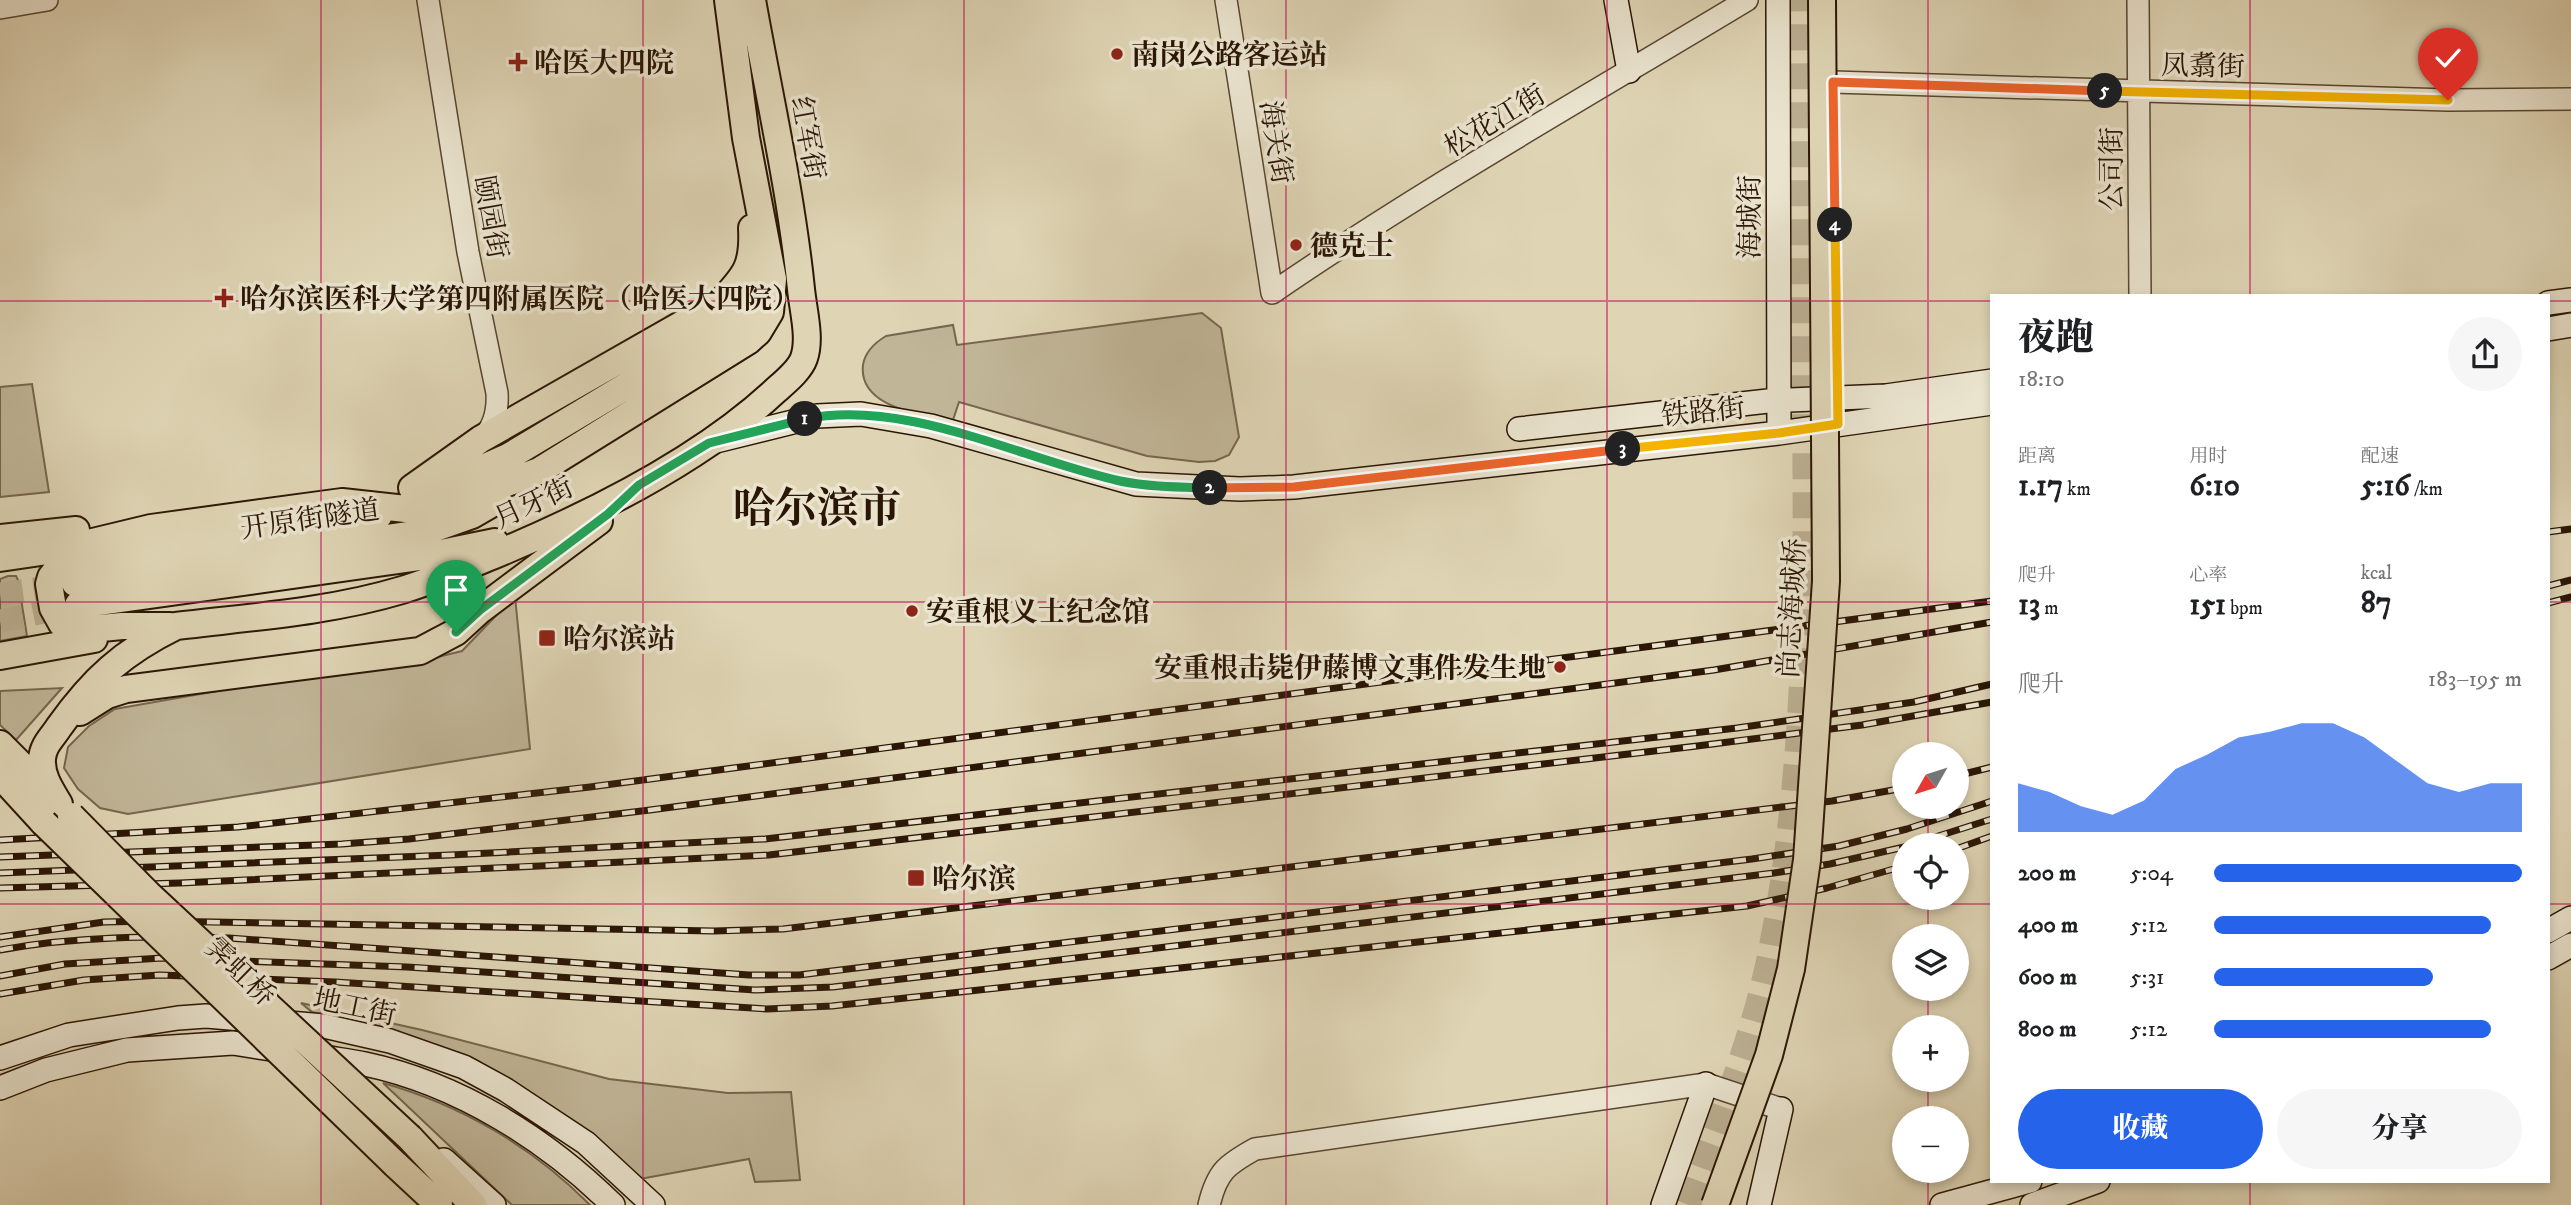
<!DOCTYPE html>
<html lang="zh">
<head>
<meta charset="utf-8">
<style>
  :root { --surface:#fff; --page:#f6f6f6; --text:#202124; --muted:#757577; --accent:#2563eb }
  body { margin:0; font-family:"IM FELL DW Pica","Noto Serif SC",serif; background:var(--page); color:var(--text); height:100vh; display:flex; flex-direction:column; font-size:26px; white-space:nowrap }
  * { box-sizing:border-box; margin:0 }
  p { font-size:23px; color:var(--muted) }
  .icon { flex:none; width:38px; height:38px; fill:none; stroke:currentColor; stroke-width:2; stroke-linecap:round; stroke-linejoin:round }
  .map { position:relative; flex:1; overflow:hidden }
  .sheet { position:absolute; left:1990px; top:294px; width:560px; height:889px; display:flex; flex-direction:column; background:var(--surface); border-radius:0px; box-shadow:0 4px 10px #0003 }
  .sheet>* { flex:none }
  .needle { width:46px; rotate:231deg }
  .buttons { position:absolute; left:1892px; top:742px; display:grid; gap:14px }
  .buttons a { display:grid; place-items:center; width:77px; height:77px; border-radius:50%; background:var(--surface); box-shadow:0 4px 10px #0003; font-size:35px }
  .pin { position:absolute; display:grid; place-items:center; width:60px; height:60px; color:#fff; margin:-72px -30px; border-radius:50% 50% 50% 0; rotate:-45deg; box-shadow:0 0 7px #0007 }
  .pin .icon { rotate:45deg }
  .km { position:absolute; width:35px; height:35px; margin:-18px; border-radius:50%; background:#222; color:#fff; font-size:19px; line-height:35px; text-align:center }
  .round { display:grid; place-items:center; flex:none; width:74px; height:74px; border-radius:37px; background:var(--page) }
  .summary { display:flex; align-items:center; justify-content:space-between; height:119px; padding:0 28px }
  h1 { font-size:38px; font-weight:800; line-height:52px }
  .metrics { display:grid; grid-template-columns:repeat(3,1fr); gap:10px; height:119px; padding:7px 28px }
  .metrics div { display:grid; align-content:center }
  .metrics b { font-size:30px; font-weight:800 }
  .metrics small { font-size:19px; font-weight:400 }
  .metrics p { font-size:19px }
  .chart { height:196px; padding:14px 28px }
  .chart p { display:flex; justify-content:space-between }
  .chart svg { width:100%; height:126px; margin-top:7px; fill:var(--accent); opacity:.7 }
  .cta { display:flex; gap:14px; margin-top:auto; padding:14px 28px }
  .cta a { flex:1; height:80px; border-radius:42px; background:var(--accent); color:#fff; font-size:28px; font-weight:800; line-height:80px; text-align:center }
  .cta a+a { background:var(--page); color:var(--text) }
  ul { padding:0 28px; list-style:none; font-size:23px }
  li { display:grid; grid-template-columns:112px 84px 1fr; align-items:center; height:52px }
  li i { height:18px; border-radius:9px; background:var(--accent) }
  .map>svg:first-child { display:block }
</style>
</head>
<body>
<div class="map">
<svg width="2571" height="1205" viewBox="0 0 2571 1205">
  <rect width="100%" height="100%" fill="#dfd5b5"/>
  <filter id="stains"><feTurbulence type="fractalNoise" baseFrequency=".00286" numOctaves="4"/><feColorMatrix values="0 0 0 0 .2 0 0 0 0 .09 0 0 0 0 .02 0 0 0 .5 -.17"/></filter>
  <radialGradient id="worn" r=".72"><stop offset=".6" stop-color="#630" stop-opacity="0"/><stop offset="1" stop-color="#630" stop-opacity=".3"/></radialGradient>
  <path fill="#c0b597" stroke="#76664e" stroke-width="2" d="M1202,313L1221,328L1239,437L1229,455L1215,461L1199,462L1147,456L959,402L952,423C922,414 858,408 863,365C865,352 876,342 886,336L953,325L957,345Z
    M32,384L49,492L0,497V387Z
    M8,576H16L18,580L27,636L0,641V579Z
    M515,596L530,749L128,814L100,808L78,789L64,768L68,747L89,726L115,709L326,672L401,666L462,651Z
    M62,688L16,740L0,725V691Z
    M301,1003L422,1030L609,1079L728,1093L791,1092L800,1180L755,1182L749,1159L640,1179L406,1036L312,1012Z
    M383,1083C461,1105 533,1147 590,1205H512Z"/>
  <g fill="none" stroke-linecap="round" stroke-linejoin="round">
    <path stroke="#bbaf92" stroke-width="23" stroke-dasharray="23 11" stroke-linecap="butt" d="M0,594L65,585
      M0,621L69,607"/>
    <path stroke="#bbaf92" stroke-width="26" stroke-dasharray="26 13" stroke-linecap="butt" d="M1689,1205C1718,1124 1751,1045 1769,961C1806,781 1807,599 1805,417C1804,278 1803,139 1802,0"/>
    <g stroke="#584631" stroke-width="24">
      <path id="tertiary" d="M428,0L468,252L497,393C498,410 495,426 482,439
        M1226,0L1272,293C1425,188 1588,96 1747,0
        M2138,0L2140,296
        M0,8L47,0
        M1833,82L2448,100L2571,99
        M1209,1205C1217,1172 1226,1165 1255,1149L1706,1084L1781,1109"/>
    </g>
    <g stroke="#2b1605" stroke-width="26">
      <path id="secondary" d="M1616,0L1629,71
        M1778,0L1779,433
        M2548,303L2571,300
        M2548,329L2571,325
        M1519,429L1768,401L1886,396L1992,381
        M716,441L817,416L861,414L931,426L1136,484L1240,489L1294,487L1779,433L1992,403
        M2548,931L2571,918
        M2548,958L2571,945
        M318,1056C334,1059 350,1061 365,1064C459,1084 546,1139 613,1205
        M0,1058L69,1035L178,1018L206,1016L324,1026L390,1041L464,1067L506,1090L586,1143L653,1205
        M0,1088L46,1070L127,1050L233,1043L284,1051
        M444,1160L494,1205
        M1663,1205L1706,1084
        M1759,1205L1781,1109
        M1942,1205L2030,1181
        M2032,1205L2098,1181"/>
    </g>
    <g stroke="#2b1605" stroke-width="30">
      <path id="primary" d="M430,484L481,469L508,457L735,321C752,303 757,287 754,262
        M412,488L481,439L721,302C746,275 754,266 752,228
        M0,538L76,530
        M0,558L68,548L151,528L342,502L415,510L461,500L539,471L748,341L758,332L770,312L773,279L746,138L728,0
        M75,583L421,533L472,515L498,500
        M78,605L427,556L495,542
        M170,626H122L81,630L62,624L53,608L49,584L51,577L59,567L73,563L379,515
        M0,656L94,639
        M80,712L107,695L126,689L420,651L456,632L480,610L599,521
        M0,744L48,792
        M0,775L44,823
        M59,804C50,789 41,776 42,759C43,745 52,738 59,727C93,679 123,652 176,626C251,617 329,612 402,590C432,581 462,568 492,556C586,517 701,460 776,390C785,382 800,370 804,358C811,338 803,310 801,289C791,192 769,96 752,0
        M410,1138L473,1205
        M395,1164L439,1205"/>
    </g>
    <use href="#tertiary" stroke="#eae4cf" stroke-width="21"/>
    <use href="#secondary" stroke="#eae4cf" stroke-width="23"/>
    <use href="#primary" stroke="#dfd5b5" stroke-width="26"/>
    <g stroke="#2b1605" stroke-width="7">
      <path id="rail" d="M2548,532L2571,529
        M2548,586L2571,580
        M2548,603L2571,597
        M1956,776L1992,767
        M0,840L238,827L590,787L1992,601
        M1910,845L1992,819
        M1956,849L1992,836
        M0,857L342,844L409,839L650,810L1714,670L1992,622
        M0,873L450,855L765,839L1737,728L1914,702L1992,684
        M0,888L180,883L769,855L1697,746L1862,725L1992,702
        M0,937L104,922L154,921L714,931L783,929L1832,801L1904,788
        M0,950C76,936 152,936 229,938L749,975H799L1752,859L1839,846L1907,829L1992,801
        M0,976L65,964L162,958L407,967L755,990L833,987L927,976L1774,873L1830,864L1904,847
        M0,994L84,980L160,975L335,982L767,1009L832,1006L1747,906L1827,888L1904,866"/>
    </g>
    <use href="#rail" stroke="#eae4cf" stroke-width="4.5" stroke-dasharray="13" stroke-linecap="butt"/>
    <g stroke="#2b1605" stroke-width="30" stroke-linecap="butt">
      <path id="primary-bridge" d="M71,816L148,894L410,1138
        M44,823L395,1164
        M1715,1205L1769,1055L1791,969L1807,860L1826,581L1822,0"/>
    </g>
    <use href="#primary-bridge" stroke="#dfd5b5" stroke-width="26"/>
  </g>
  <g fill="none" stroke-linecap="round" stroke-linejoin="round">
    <g stroke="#fff" stroke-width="14">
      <path id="split-1" d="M456,632L480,610L608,514L639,485L709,443L805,419"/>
    </g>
    <g stroke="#fff" stroke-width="14">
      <path id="split-2" d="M805,419C906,398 1021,459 1120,481C1150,487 1179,487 1210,488"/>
    </g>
    <g stroke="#fff" stroke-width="14">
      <path id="split-3" d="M1210,488L1294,487L1623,449"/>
    </g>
    <g stroke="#fff" stroke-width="14">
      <path id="split-4" d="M1623,449L1779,433L1838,424L1835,225"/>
    </g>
    <g stroke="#fff" stroke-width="14">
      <path id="split-5" d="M1835,225L1833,82L2105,91"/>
    </g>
    <g stroke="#fff" stroke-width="14">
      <path id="split-6" d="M2105,91L2448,100"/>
    </g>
    <use href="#split-1" stroke="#22a559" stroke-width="9"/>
    <use href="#split-2" stroke="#22a559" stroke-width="9"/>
    <use href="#split-3" stroke="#f0652b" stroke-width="9"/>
    <use href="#split-4" stroke="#f5b400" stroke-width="9"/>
    <use href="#split-5" stroke="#f0652b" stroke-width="9"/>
    <use href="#split-6" stroke="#f5b400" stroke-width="9"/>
  </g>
  <path fill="none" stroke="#c2185b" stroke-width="2" stroke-opacity="0.55" d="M321,0V1205M643,0V1205M964,0V1205M1286,0V1205M1607,0V1205M1928,0V754M2250,0V296M0,301H1992M2548,301H2571M0,602H1992M2548,602H2571M1928,807V845M1928,898V936M0,904H1992M2548,904H2571M1928,989V1027M1928,1080V1118M1928,1171V1205M2250,1181V1205"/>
  <g fill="#8f2418" stroke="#eae4cf" stroke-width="2.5">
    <circle cx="1117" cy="54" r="7"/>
    <path d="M514.5 51.5h7v7h7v7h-7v7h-7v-7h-7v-7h7z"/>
    <circle cx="1296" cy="245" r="7"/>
    <path d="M220.5 287.5h7v7h7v7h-7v7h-7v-7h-7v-7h7z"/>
    <circle cx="912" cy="611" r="7"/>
    <rect x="538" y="629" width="18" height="18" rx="3.5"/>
    <circle cx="1560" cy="667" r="7"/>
    <rect x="907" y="869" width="18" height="18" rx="3.5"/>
  </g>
  <g text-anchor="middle" stroke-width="7" stroke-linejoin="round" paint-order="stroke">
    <g font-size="28" font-weight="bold" fill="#2b1605" stroke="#eae4cf" text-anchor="start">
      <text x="1131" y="64">南岗公路客运站</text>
      <text x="534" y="72">哈医大四院</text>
      <text x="1310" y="255">德克士</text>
      <text x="240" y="308">哈尔滨医科大学第四附属医院（哈医大四院）</text>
      <text x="926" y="621">安重根义士纪念馆</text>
      <text x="563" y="648">哈尔滨站</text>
      <text x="1546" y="677" text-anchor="end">安重根击毙伊藤博文事件发生地</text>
      <text x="932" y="888">哈尔滨</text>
    </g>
    <g font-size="28" fill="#2b1605" stroke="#eae4cf">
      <text transform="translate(2203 65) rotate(1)" y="10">凤翥街</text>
      <text transform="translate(1494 120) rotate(-31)" y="10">松花江街</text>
      <text transform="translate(809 138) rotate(80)" y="10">红军街</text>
      <text transform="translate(1277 142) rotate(81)" y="10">海关街</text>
      <text transform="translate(2111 169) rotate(-90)" y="10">公司街</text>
      <text transform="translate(492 217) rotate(80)" y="10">颐园街</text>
      <text transform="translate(1749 217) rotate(-90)" y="10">海城街</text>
      <text transform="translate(1703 411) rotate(-6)" y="10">铁路街</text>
      <text transform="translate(533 502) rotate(-25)" y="10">月牙街</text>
      <text transform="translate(310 518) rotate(-8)" y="10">开原街隧道</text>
      <text transform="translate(1791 608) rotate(-87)" y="10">尚志海城桥</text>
      <text transform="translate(241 971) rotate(44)" y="10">霁虹桥</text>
      <text transform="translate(355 1006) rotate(12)" y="10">地工街</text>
    </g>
    <g font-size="42" font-weight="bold" fill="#2b1605" stroke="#eae4cf">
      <text x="817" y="522">哈尔滨市</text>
    </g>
  </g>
  <rect width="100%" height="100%" filter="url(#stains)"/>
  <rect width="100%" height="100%" fill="url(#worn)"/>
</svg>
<div class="buttons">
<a><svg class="needle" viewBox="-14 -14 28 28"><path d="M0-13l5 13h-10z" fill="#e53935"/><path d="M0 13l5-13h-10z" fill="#757577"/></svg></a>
<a><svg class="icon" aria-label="locate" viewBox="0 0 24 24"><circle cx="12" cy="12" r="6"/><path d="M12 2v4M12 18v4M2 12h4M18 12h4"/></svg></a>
<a><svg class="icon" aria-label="layers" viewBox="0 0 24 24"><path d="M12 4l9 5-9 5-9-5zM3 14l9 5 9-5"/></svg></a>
<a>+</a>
<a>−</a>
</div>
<div class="pin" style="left:456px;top:632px;background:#1e9e55"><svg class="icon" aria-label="arrive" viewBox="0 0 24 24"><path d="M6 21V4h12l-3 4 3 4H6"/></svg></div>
<div class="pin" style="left:2448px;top:100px;background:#d93025"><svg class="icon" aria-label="check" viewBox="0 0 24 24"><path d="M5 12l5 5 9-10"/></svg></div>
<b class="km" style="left:805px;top:419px">1</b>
<b class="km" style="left:1210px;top:488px">2</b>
<b class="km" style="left:1623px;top:449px">3</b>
<b class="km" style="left:1835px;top:225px">4</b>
<b class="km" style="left:2105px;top:91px">5</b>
<section class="sheet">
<div class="summary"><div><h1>夜跑</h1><p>18:10</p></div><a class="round"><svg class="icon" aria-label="share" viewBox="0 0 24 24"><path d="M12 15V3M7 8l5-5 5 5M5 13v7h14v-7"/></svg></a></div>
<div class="metrics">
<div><p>距离</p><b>1.17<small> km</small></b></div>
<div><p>用时</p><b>6:10</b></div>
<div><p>配速</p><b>5:16<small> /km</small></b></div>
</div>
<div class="metrics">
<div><p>爬升</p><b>13<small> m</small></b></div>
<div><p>心率</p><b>151<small> bpm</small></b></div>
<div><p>kcal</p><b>87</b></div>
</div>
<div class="chart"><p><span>爬升</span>183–195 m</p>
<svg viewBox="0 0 160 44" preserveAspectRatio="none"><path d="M0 44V27L10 30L20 35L30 38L40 33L50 22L60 17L70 11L80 9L90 6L100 6L110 11L120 19L130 27L140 30L150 27L160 27V44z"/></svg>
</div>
<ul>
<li><b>200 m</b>5:04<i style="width:100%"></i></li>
<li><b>400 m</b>5:12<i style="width:90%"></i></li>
<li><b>600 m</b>5:31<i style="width:71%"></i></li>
<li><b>800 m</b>5:12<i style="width:90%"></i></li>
</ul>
<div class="cta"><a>收藏</a><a>分享</a></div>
</section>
</div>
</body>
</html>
